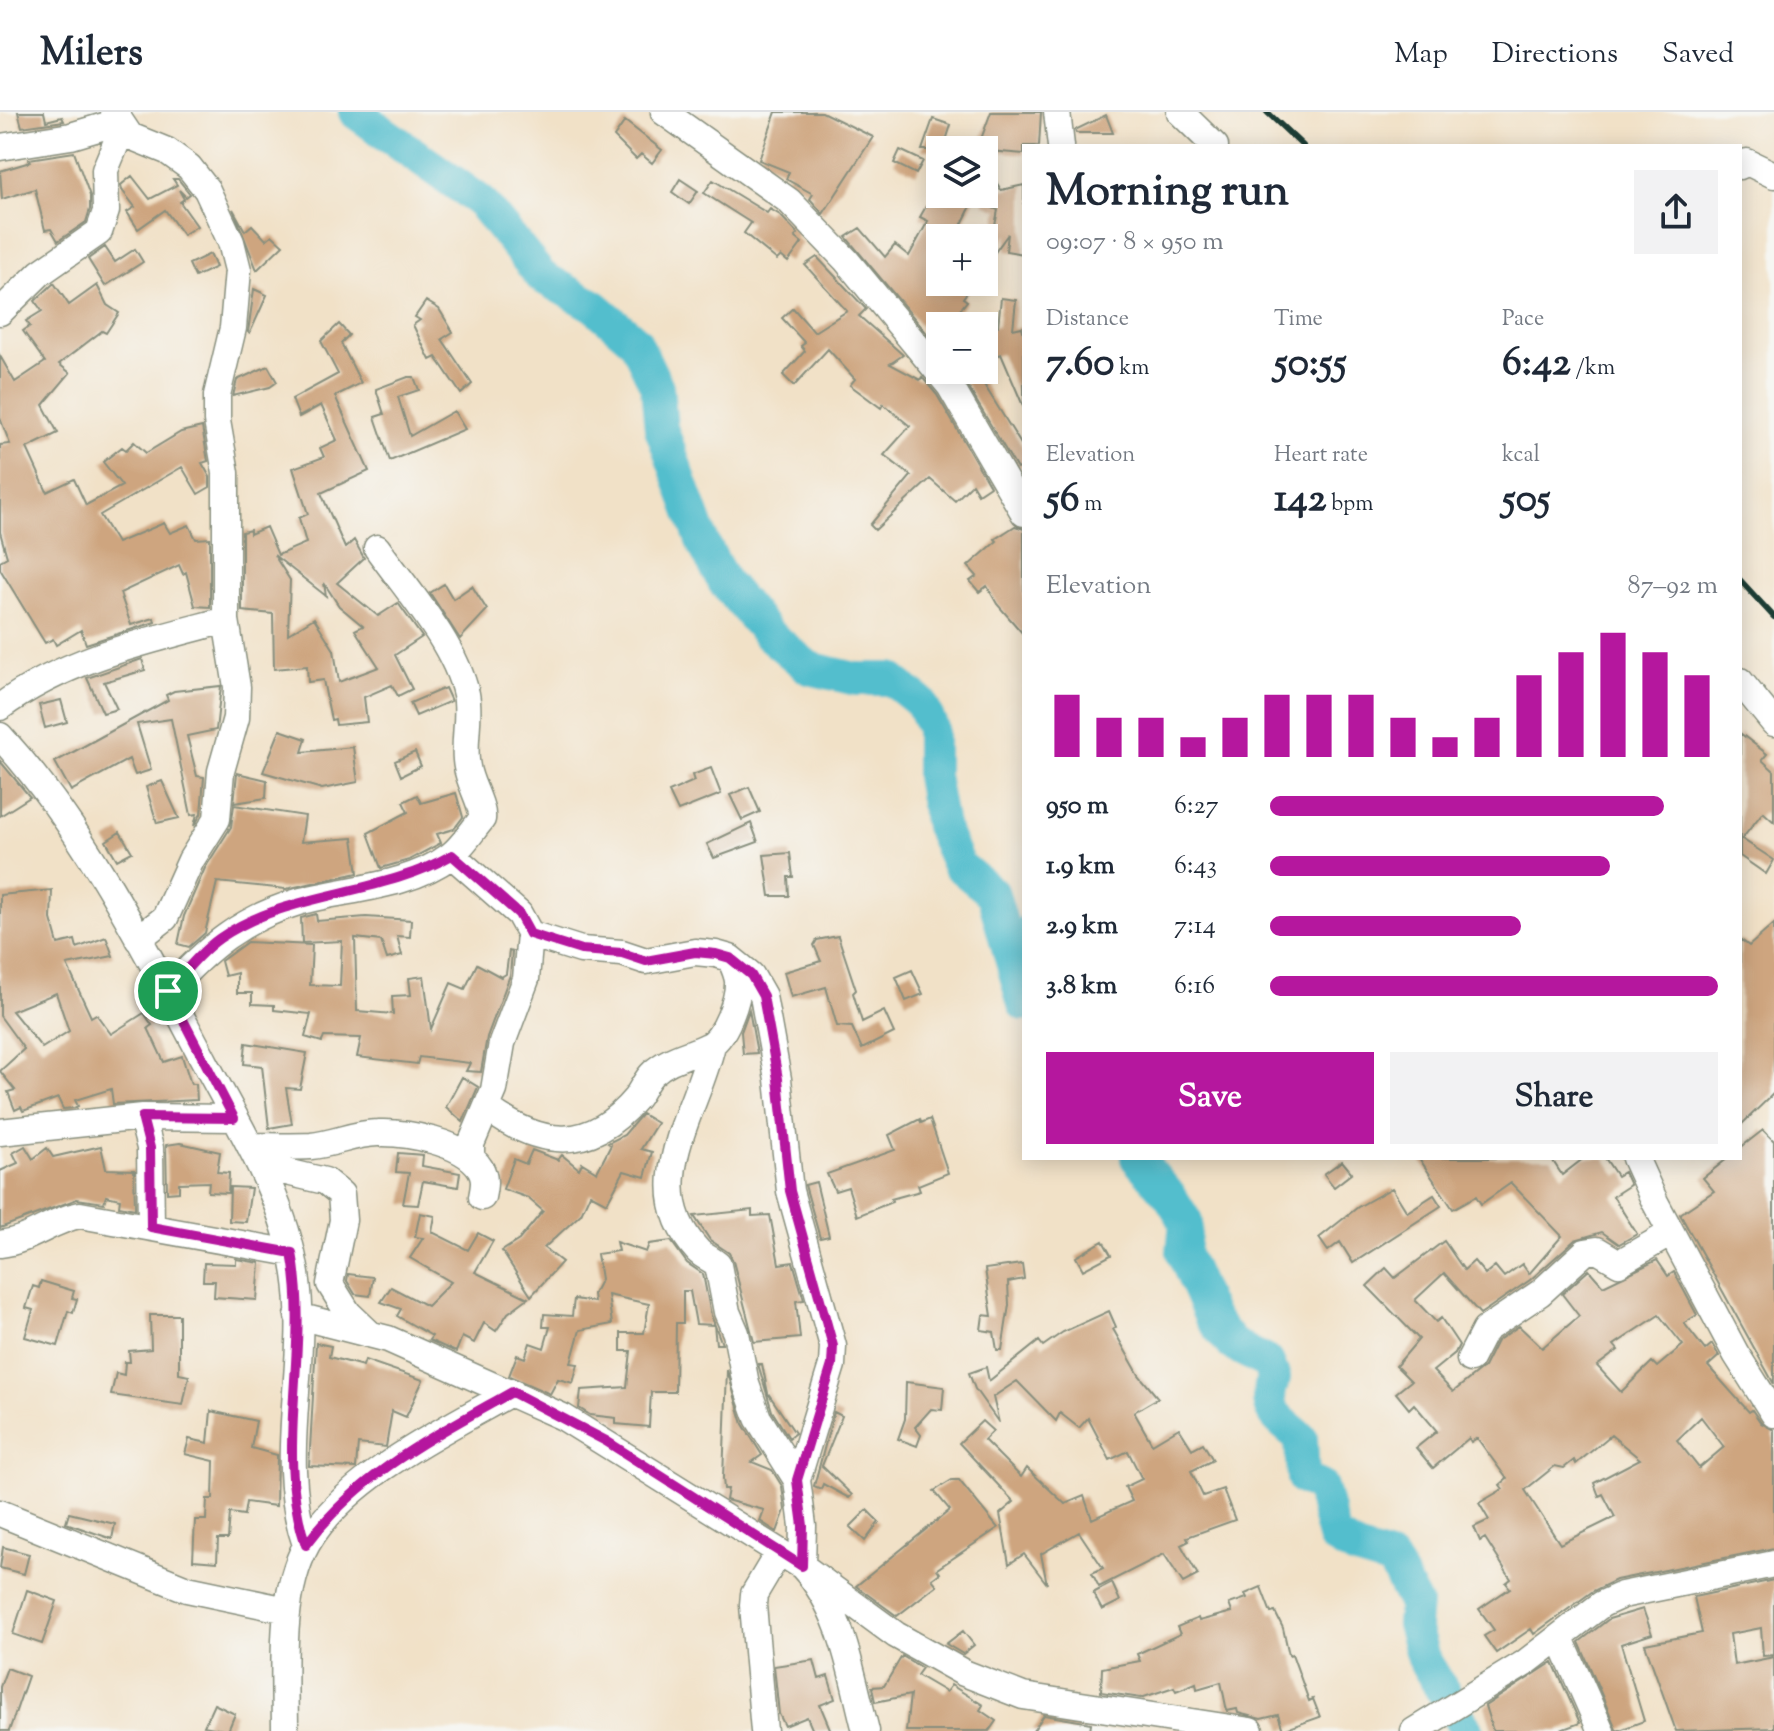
<!DOCTYPE html>
<html lang="en">
<head>
<meta charset="utf-8">
<style>
  :root { --surface:#fff; --page:#f2f2f3; --text:#1f2937; --muted:#747a83; --line:#e0e1e3; --accent:#b5179e }
  body { margin:0; font-family:"Sorts Mill Goudy",serif; background:var(--page); color:var(--text); height:100vh; display:flex; flex-direction:column; font-size:30px; white-space:nowrap }
  * { box-sizing:border-box; margin:0 }
  p { font-size:26px; color:var(--muted) }
  .icon { flex:none; width:44px; height:44px; fill:none; stroke:currentColor; stroke-width:2; stroke-linecap:round; stroke-linejoin:round }
  .map { position:relative; flex:1; overflow:hidden }
  .panel { position:absolute; left:1022px; top:32px; width:720px; height:1016px; display:flex; flex-direction:column; background:var(--surface); border-radius:0px; box-shadow:0 4px 20px #0003 }
  .panel>* { flex:none }
  .buttons { position:absolute; left:926px; top:24px; display:grid; gap:16px }
  .buttons a { display:grid; place-items:center; width:72px; height:72px; border-radius:0px; background:var(--surface); box-shadow:0 4px 20px #0003; font-size:40px }
  .pin { position:absolute; display:grid; place-items:center; width:68px; height:68px; color:#fff; margin:-34px; border:4px solid #fff; border-radius:50%; box-shadow:0 2px 8px #0007 }
  .round { display:grid; place-items:center; flex:none; width:84px; height:84px; border-radius:0px; background:var(--page) }
  .summary { display:flex; align-items:center; justify-content:space-between; height:136px; padding:0 24px }
  h1 { font-size:44px; font-weight:700; line-height:60px }
  .figures { display:grid; grid-template-columns:repeat(3,1fr); gap:12px; height:136px; padding:8px 24px }
  .figures div { display:grid; align-content:center }
  .figures b { font-size:40px; font-weight:700 }
  .figures small { font-size:22px; font-weight:400 }
  .figures p { font-size:22px }
  .chart { height:224px; padding:16px 24px }
  .chart p { display:flex; justify-content:space-between }
  .chart svg { width:100%; height:144px; margin-top:8px; stroke:var(--accent); stroke-width:6 }
  .action { display:flex; gap:16px; margin-top:auto; padding:16px 24px }
  .action a { flex:1; height:92px; border-radius:0px; background:var(--accent); color:#fff; font-size:32px; font-weight:700; line-height:92px; text-align:center }
  .action a+a { background:var(--page); color:var(--text) }
  ul { padding:0 24px; list-style:none; font-size:26px }
  li { display:grid; grid-template-columns:128px 96px 1fr; align-items:center; height:60px }
  li i { height:20px; border-radius:10px; background:var(--accent) }
  header { display:flex; align-items:center; gap:48px; box-sizing:border-box; height:112px; padding:0 40px; background:var(--surface); border-bottom:2px solid var(--line) }
  header strong { font-size:38px }
  nav { display:flex; gap:44px; margin-inline-start:auto; font-size:28px }
  .map>svg:first-child { display:block }
</style>
</head>
<body>
<header>
<strong>Milers</strong>
<nav><a>Map</a><a>Directions</a><a>Saved</a></nav>
</header>
<div class="map">
<svg width="1774" height="1619" viewBox="0 0 1774 1619">
  <rect width="100%" height="100%" fill="#f6f6f2"/>
  <filter id="ink" filterUnits="userSpaceOnUse"><feTurbulence type="fractalNoise" baseFrequency=".0125" numOctaves="2"/><feDisplacementMap in="SourceGraphic" scale="16" xChannelSelector="R" yChannelSelector="G"/><feConvolveMatrix kernelMatrix="1 2 1 2 8 2 1 2 1" color-interpolation-filters="sRGB"/></filter>
  <filter id="wash" filterUnits="userSpaceOnUse"><feTurbulence type="fractalNoise" baseFrequency=".006" numOctaves="4" result="noise"/><feDisplacementMap in="SourceGraphic" scale="32" xChannelSelector="R" yChannelSelector="G"/><feGaussianBlur stdDeviation="1.8" result="paint"/><feColorMatrix in="noise" values="0 0 0 0 0 0 0 0 0 0 0 0 0 0 0 0 0 1.4 0 .05"/><feComposite in="paint" operator="in"/></filter>
  <g filter="url(#wash)">
    <rect width="100%" height="100%" fill="#f1e1c7"/>
    <g fill="none" stroke-linecap="round" stroke-linejoin="round">
      <path stroke="#52becd" stroke-width="6" d="M1024,805L1019,810L1024,837
        M1024,892V891"/>
      <path stroke="#52becd" stroke-width="34" d="M355,0L480,89L542,165L594,194L635,229L657,275L661,316L703,431L724,470L767,521L809,556L856,567H891L921,591L932,616V664L941,714L958,753L993,782L1024,892
        M1137,1046L1170,1084L1186,1110L1183,1141L1211,1206L1232,1232L1268,1251L1274,1266C1260,1298 1278,1306 1301,1326L1303,1366L1321,1375L1334,1425L1356,1438L1392,1449L1415,1492L1413,1512L1423,1546L1467,1619"/>
    </g>
    <g id="blocks">
      <path fill="#cea57f" fill-rule="evenodd" d="M18,0H44L46,9L62,5L64,9L22,15Z
        M776,0H822L873,25L823,102L810,87L813,82L786,67L789,60L759,48Z
        M991,0H1041L1039,34H1024V42L977,38Z
        M1106,3L1113,21H1076L1075,18Z
        M933,7L951,13L943,38H922Z
        M625,9L662,38L652,51L641,42L636,47L614,25Z
        M900,38L923,49L916,62L894,51Z
        M74,40L90,84V97L86,110L58,129L51,117L45,118L35,77L2,87L0,59L30,50L29,47Z
        M984,49L1001,78L1024,73V142L1006,139L1008,122L988,150L998,98L984,92Z
        M132,64L150,87L177,73L173,67H178L190,82L186,85L179,78L184,87L180,90L197,114L183,123L165,98L138,117L127,100L135,95L122,78L121,73Z
        M680,67L698,79L689,92L672,80Z
        M713,68L767,101L770,97L780,103L798,122L795,125L802,131L788,150L781,144L777,148L744,121L751,111L704,81Z
        M933,82H977L955,126H940V170H961L970,176L963,186L967,189L947,214H940V219L930,225L846,125L860,116L885,145L895,133L909,144L928,109L920,105Z
        M233,97L245,119L252,113L266,128L272,123L283,133L257,158Z
        M105,135L115,150L135,137L143,150L105,174L88,147Z
        M210,142L216,155L195,165L189,152Z
        M817,145L866,197L859,204L903,243L890,252L920,268L922,265L937,283L990,374L978,382L972,372L955,389L930,367L875,418L870,413L911,364L884,343L910,314L883,292L881,296L850,273L855,267L828,237L794,274L783,263L805,239L801,234L805,231L782,206L793,196L814,220L847,199L805,153Z
        M54,171L69,193L97,173L107,193L119,201L106,221L102,219L59,252L70,261L43,293L58,321L27,336L47,380L74,367L86,393L122,374L103,350L122,335L126,338L134,330L146,341L181,320L202,315L208,349L202,351L210,365V375L198,382L182,355L100,403L117,431L164,411L170,421L189,413L196,427L210,426V495L195,494L186,460L183,462L179,453L120,481L131,513L154,506L155,510L86,532L81,518L56,533L53,527L45,531L0,457V449L7,445L0,420V333L10,332L0,306V244L15,270L45,250L23,219L30,214L26,209L42,199L35,189Z
        M254,177L267,183L250,221L248,220Z
        M1001,186L1016,188L1013,217L1022,215L1024,222V296L1001,242L984,247V217L998,214Z
        M426,189L439,197L453,220L442,227L472,272L461,282L436,245L430,248L413,213L420,208L415,205Z
        M339,212L349,223L341,231L361,271L335,284L369,359L321,381L345,436L354,428L364,446L337,471L378,504L398,491L422,525L395,543L412,577L398,584L392,573L364,585L367,610L336,613L335,607L331,608L323,568L308,570L307,554L274,557L273,502L242,499V420L250,418V422L266,415L278,443L306,431L299,406L308,402L293,356L324,345L320,336L337,328L321,293L299,305L292,287L338,262L321,229ZM274,443L326,484L324,471L339,494L363,514L355,518L379,555L339,570L334,538L314,506L288,522L290,468Z
        M268,254L277,270L270,275L233,284L237,268Z
        M958,258H975L1024,337V353L1017,357Z
        M408,265H414L419,278L398,285L410,324L454,299L465,317L390,349L375,305L384,302L376,277Z
        M1015,414L1024,417V523L997,492L987,474L979,480L970,469L977,464L968,454L997,429L995,427Z
        M444,472L453,487L472,474L487,498L460,527L430,481Z
        M142,547L145,558L104,570L117,597L103,601L87,566Z
        M221,574L216,618L187,624L197,664L204,665L201,702L194,714L197,702L191,703L171,607L137,612L151,658L135,663L129,647L71,679L55,650L168,588L166,583L174,579Z
        M445,576L451,589L416,604L410,591Z
        M61,588L67,610L45,616L39,593Z
        M280,618L306,627L302,640L353,635L358,670L322,677L263,660Z
        M1740,621L1767,642L1762,648L1774,659V710L1763,700L1742,727L1774,748L1766,762L1740,744Z
        M415,640L421,654L401,664L395,649Z
        M0,649L30,685L0,704Z
        M711,656L721,682L678,699L669,680L694,669L692,663Z
        M237,661L267,668L266,686L234,691Z
        M162,669L179,706L157,711L146,675Z
        M749,675L760,700L742,708L730,683Z
        M456,681L463,705L454,717L437,722L441,731L409,748L381,756L368,721L408,700L403,690L417,683L421,691Z
        M234,693L305,704L301,730L353,726L358,761L286,777L217,770L205,821L189,835L178,832L184,804L205,756L231,715Z
        M751,711L758,730L714,746L707,732Z
        M120,720L132,740L117,748L106,729Z
        M790,741L793,765H788L789,784H770L764,743Z
        M52,778L51,807L58,832L75,828L77,836L106,825L113,844L67,853L91,905L96,902L111,922L144,901L152,913L148,916L164,950L182,944L191,972H196L197,988L113,992L111,977L75,988L78,994L74,996L63,997L58,986L23,999L21,995L15,998L8,980L15,978L0,959L24,937L0,904V783ZM56,881L69,919L42,936L12,899Z
        M316,802L317,809L366,805L411,808L410,825L397,824L402,843L387,847L381,829L355,826L357,899L393,902L392,884L411,883L409,866L424,864L431,917L451,871L465,877L477,852L501,865L506,862L509,839L512,840L510,863L487,925L481,960L466,959L470,951L419,945L417,952L357,945L361,926L324,925L322,930L305,925L311,902L274,898V893L252,892V881H237V861L225,864L221,849L247,830L312,833L310,873L340,874L342,829L302,831L301,806Z
        M1774,812V981L1740,1014V827L1749,834Z
        M838,824L856,878L853,881L862,910L884,899L894,921L862,937L852,915L837,914L826,875L791,885L784,860L821,849L814,833L817,828Z
        M912,858L923,882L906,889L896,865Z
        M749,898L757,941L743,942L741,920Z
        M246,931L307,941L300,977L286,976L292,1012L269,1016L262,954L244,952Z
        M462,965L478,975L463,1010L446,995Z
        M642,1002L657,1011L641,1037L652,1040L645,1065L624,1059L607,1091L590,1082L581,1102L544,1136L562,1150L531,1184L502,1139L519,1128L543,1099L528,1086L503,1077L514,1047L526,1052L532,1038L558,1048L562,1043L579,1057L582,1051L597,1060L611,1033L608,1031L624,1023Z
        M920,1007L921,1011L930,1007L948,1061L918,1073L920,1079L891,1087L892,1090L857,1104L848,1075L835,1079L827,1062L895,1038L889,1023Z
        M1763,1018L1774,1029V1272L1680,1102L1714,1079L1703,1066L1728,1046H1740V1036Z
        M180,1031L220,1040L217,1060L229,1061L228,1081L208,1080L209,1070L179,1071V1080L167,1081L166,1033Z
        M25,1034L33,1047L47,1036L53,1045L101,1034L106,1057L134,1058L135,1097L119,1094L120,1087L106,1084L104,1091L77,1087L0,1116V1059L18,1051L13,1041Z
        M398,1041L423,1043L422,1054L460,1061L458,1075L423,1069L418,1093L403,1092L409,1061L396,1060Z
        M1419,1046H1551L1562,1063L1584,1046H1605L1617,1064L1624,1060L1630,1073L1613,1084L1637,1122L1619,1132L1602,1120L1575,1128L1530,1168L1480,1202L1444,1161L1415,1188L1436,1210L1441,1206L1459,1233L1455,1241L1433,1259L1453,1280L1484,1255L1497,1229L1519,1214L1542,1236L1579,1204L1562,1182L1589,1158L1603,1174L1657,1148L1668,1164L1674,1160L1697,1203L1684,1211L1705,1238L1712,1232L1719,1244L1708,1254L1749,1300L1752,1298L1761,1311L1774,1318V1436L1616,1468L1593,1479L1534,1522L1531,1517L1496,1541L1484,1524L1494,1518L1479,1497L1510,1476L1506,1471L1511,1467L1485,1426L1480,1429L1474,1415L1489,1408L1479,1391L1503,1377L1500,1373L1507,1367L1477,1326L1471,1330L1469,1326L1433,1356L1416,1336L1437,1319L1414,1292L1409,1297L1396,1281L1411,1269L1396,1254L1419,1227L1367,1174L1386,1156L1395,1166L1444,1129L1464,1158L1474,1149L1485,1162L1495,1154L1504,1165L1522,1152L1529,1162L1562,1124L1511,1071L1481,1092L1476,1084L1453,1097ZM1659,1203L1683,1233L1657,1255L1652,1250L1621,1280L1597,1254L1618,1238L1614,1233ZM1701,1305L1724,1335L1699,1356L1677,1328ZM1611,1323L1640,1347L1594,1371L1599,1384L1603,1382L1615,1405L1560,1432L1525,1378L1555,1354L1564,1356L1574,1348L1576,1352Z
        M1342,1049L1352,1061L1334,1075L1324,1062Z
        M816,1070L829,1124L820,1126L805,1073Z
        M230,1075L251,1076L246,1110L229,1109Z
        M1392,1076L1407,1100L1434,1083L1441,1094L1353,1151L1340,1130L1328,1139L1319,1126L1358,1095Z
        M752,1098V1104L770,1103L779,1152L793,1150L804,1188L796,1189L800,1226L754,1230L733,1149L729,1141L710,1128L694,1104Z
        M420,1101L435,1104L432,1120L468,1138L478,1121L493,1129L475,1160L528,1186L508,1201L496,1219L484,1211L474,1231L462,1225L456,1240L429,1228L432,1224L397,1204L401,1197L381,1190L391,1175L427,1194L451,1170L410,1146L423,1126L415,1125Z
        M671,1129L687,1151L703,1162L711,1203L722,1232H716L714,1213L696,1212L690,1179H683V1211H676L675,1280H651L649,1315L616,1312V1306L590,1303L579,1296L581,1278L627,1275L631,1239H621V1221H644L649,1192L608,1183L612,1212L580,1218L571,1251L578,1252L573,1271L558,1267L550,1282L509,1264L517,1243L525,1246L530,1231L544,1236L550,1215H543L544,1202L572,1204L574,1187L594,1190L593,1182L601,1167L597,1142L618,1139L616,1130L646,1140L649,1132Z
        M1103,1129L1111,1143L1083,1158L1076,1145Z
        M236,1147L260,1151L257,1188L214,1185L215,1169H203L204,1151L236,1152Z
        M1022,1152L1024,1167L1008,1170L1009,1193L1002,1238H997L994,1220L981,1218L983,1203L992,1204L985,1157Z
        M348,1162L373,1165L370,1184L355,1182L347,1169Z
        M41,1169L74,1179L72,1186L77,1187L73,1201L68,1199L58,1234L25,1225L33,1198L26,1196L33,1174L39,1176Z
        M1109,1199L1116,1215L1113,1217L1139,1263L1158,1286L1134,1300L1152,1332L1179,1316L1192,1337L1203,1331L1213,1348L1191,1359L1203,1384L1223,1377L1235,1408L1187,1425L1189,1429L1181,1433L1198,1463L1183,1471L1164,1442L1099,1475L1092,1461L1103,1456L1079,1420L1041,1442L1047,1472L1024,1442L1009,1452L1000,1402L1014,1390L959,1331L982,1309L993,1319L984,1328L1021,1365L1027,1356L1065,1392L1084,1384L1092,1407L1132,1389L1125,1375L1142,1367L1128,1339L1110,1348L1088,1306L1079,1316L1060,1301L1056,1309L1017,1269L993,1285L999,1311L975,1277L969,1261L986,1255L989,1269L1039,1229L1043,1234L1063,1220Z
        M150,1203H179V1262L189,1264L183,1293L111,1283L116,1261L124,1263L125,1250H130L129,1239L151,1237Z
        M316,1231L331,1234L329,1245L363,1254L365,1248L423,1268L406,1305L392,1299L386,1335L358,1332L356,1356L309,1354Z
        M758,1252H762L768,1281L795,1321L789,1326L772,1299Z
        M727,1258L743,1312L762,1343L752,1350L772,1358L782,1374L785,1398L777,1420L760,1409L764,1398L726,1388L728,1377H724L723,1366Z
        M906,1270L944,1275L942,1298L931,1297L915,1315L921,1323L917,1334L898,1327L905,1307Z
        M211,1299L256,1309L251,1336L277,1343L276,1394L246,1390L244,1403L230,1401L228,1427H218L217,1450L193,1448L195,1408H206L207,1387H213L214,1349L185,1342L189,1327L208,1331Z
        M834,1300L842,1304L822,1354L852,1383L849,1386L823,1372L821,1377L814,1374Z
        M952,1368H959L998,1416L937,1457L940,1461L932,1467L937,1473L897,1504L856,1474L950,1398L934,1379Z
        M867,1398L879,1410L865,1429L850,1415Z
        M69,1401L115,1412L112,1427L66,1411Z
        M3,1435L29,1442L24,1462L0,1456Z
        M1774,1468V1543L1763,1544L1761,1516L1730,1522L1734,1553L1774,1545V1616L1676,1619L1645,1532L1702,1521L1694,1485Z
        M1112,1471L1120,1489L1102,1498L1093,1481Z
        M1261,1475L1271,1501L1275,1500L1283,1516L1289,1543L1292,1542L1309,1589L1313,1587L1320,1605L1283,1618L1278,1603L1261,1607L1238,1601L1237,1597L1227,1599L1221,1570L1197,1577L1196,1571L1176,1579L1174,1575L1141,1586L1101,1580L1102,1556L1140,1549L1137,1542L1180,1522L1177,1515L1198,1506L1199,1509L1232,1500L1229,1492L1247,1486L1245,1482Z
        M27,1478L57,1489L42,1532L13,1522Z
        M1643,1497L1652,1522L1621,1532L1644,1609L1617,1619L1579,1530L1609,1507Z
        M963,1519L974,1533L963,1542L946,1532Z
        M902,1544L922,1556L917,1563L946,1580L951,1573L983,1593L980,1598L996,1609L989,1619H906L910,1583L875,1590L872,1575L884,1574Z
        M814,1548L819,1567L828,1564L835,1587L820,1593L831,1619H813L807,1605L785,1614L779,1602L774,1554Z
        M1553,1550L1580,1611L1558,1619H1493L1485,1594Z
        M7,1556L28,1564L9,1619H0V1575Z
        M214,1592L235,1602L228,1619L204,1614Z
        M1044,1603L1091,1611L1090,1619H1033Z"/>
    </g>
  </g>
  <g filter="url(#ink)">
    <use href="#blocks" fill-opacity="0" stroke="#888f7e" stroke-width="2"/>
    <g fill="none" stroke-linecap="round" stroke-linejoin="round">
      <g stroke="#888f7e" stroke-width="29">
        <path id="minor" d="M114,0L130,24L167,39L189,55L207,78L231,130L238,158L233,216L217,283V309L226,361V508L237,575L236,606L221,659L217,707L191,748L165,806L138,827
          M664,0L789,89L846,148L950,274L1024,401
          M1057,0L1061,34
          M1180,0L1215,34
          M0,35L71,24L118,10
          M1740,54L1747,50L1774,63
          M0,200L40,161L99,120L106,99L105,58L122,17
          M1740,569L1774,611
          M0,595C67,546 147,529 226,508
          M0,624C87,719 146,839 206,952C242,1020 284,1085 296,1162C310,1253 275,1345 306,1433
          M452,743L519,802L530,822L526,867L502,931L494,978L471,1032V1046
          M530,822L581,838L622,841L646,849L695,840L716,842L730,846L751,863L763,884L778,967L790,1079L833,1234L832,1253L797,1368L803,1414L802,1454L896,1523L964,1561L1023,1584L1250,1619
          M168,879C207,836 241,807 298,790C347,776 407,776 450,744C462,735 472,719 482,707C484,694 469,671 467,655C462,632 471,606 466,582C455,532 407,478 377,436
          M712,933C696,1002 638,1075 698,1139C704,1145 712,1147 718,1153L727,1200L736,1221L746,1272L758,1306L797,1368
          M487,996C541,1036 590,1041 636,986C642,978 646,967 653,961C669,946 690,943 708,934C725,927 739,886 738,869C737,861 733,853 730,846
          M142,1005L150,1036L151,1115
          M0,1020L142,1005L234,1006
          M250,1034C270,1034 291,1035 311,1034C334,1032 355,1021 378,1021C406,1020 463,1030 480,1056C486,1065 484,1075 482,1085
          M1635,1046L1655,1090L1736,1242L1774,1302
          M261,1054L325,1069L341,1082L343,1108L330,1172L348,1201L369,1221
          M0,1132C30,1129 51,1108 80,1103L292,1141
          M298,1204L388,1227L563,1305L802,1454C843,1498 851,1562 866,1619
          M1470,1247L1485,1218L1540,1181L1585,1140L1597,1138L1619,1151L1671,1121
          M0,1401L187,1477L287,1498
          M1560,1526L1601,1619
          M285,1619C285,1562 278,1484 307,1432C345,1365 447,1317 512,1280
          M764,1619L753,1493L754,1482L779,1440
          M1414,1619L1525,1551L1602,1492L1622,1483L1774,1452"/>
      </g>
      <use href="#minor" stroke="#fff" stroke-width="26"/>
      <path stroke="#1f3d34" stroke-width="6" d="M1267,0L1303,34
        M1740,468L1774,505"/>
    </g>
  </g>
  <g fill="none" stroke-linecap="round" stroke-linejoin="round" filter="url(#ink)">
    <g stroke="#fff" stroke-width="16">
      <path id="route" d="M452,743L519,802L530,822L581,838L622,841L646,849L695,840L716,842L730,846L751,863L763,884L778,967L790,1079L833,1234L832,1253L797,1368L803,1414L802,1454L606,1329L512,1280C436,1323 359,1361 306,1433C273,1339 311,1237 292,1141L151,1115L150,1036L142,1005L234,1006L168,879C184,861 200,840 220,826C290,778 379,785 452,743Z"/>
    </g>
    <use href="#route" stroke="#b5179e" stroke-width="10"/>
  </g>
</svg>
<div class="buttons">
<a><svg class="icon" aria-label="layers" viewBox="0 0 24 24"><path d="M12 4l9 5-9 5-9-5zM3 14l9 5 9-5"/></svg></a>
<a>+</a>
<a>−</a>
</div>
<div class="pin" style="left:168px;top:879px;background:#1e9e55"><svg class="icon" aria-label="arrive" viewBox="0 0 24 24"><path d="M6 21V4h12l-3 4 3 4H6"/></svg></div>
<section class="panel">
<div class="summary"><div><h1>Morning run</h1><p>09:07 · 8 × 950 m</p></div><a class="round"><svg class="icon" aria-label="share" viewBox="0 0 24 24"><path d="M12 15V3M7 8l5-5 5 5M5 13v7h14v-7"/></svg></a></div>
<div class="figures">
<div><p>Distance</p><b>7.60<small> km</small></b></div>
<div><p>Time</p><b>50:55</b></div>
<div><p>Pace</p><b>6:42<small> /km</small></b></div>
</div>
<div class="figures">
<div><p>Elevation</p><b>56<small> m</small></b></div>
<div><p>Heart rate</p><b>142<small> bpm</small></b></div>
<div><p>kcal</p><b>505</b></div>
</div>
<div class="chart"><p><span>Elevation</span>87–92 m</p>
<svg viewBox="0 0 160 44" preserveAspectRatio="none"><path d="M5 44V25M15 44V32M25 44V32M35 44V38M45 44V32M55 44V25M65 44V25M75 44V25M85 44V32M95 44V38M105 44V32M115 44V19M125 44V12M135 44V6M145 44V12M155 44V19"/></svg>
</div>
<ul>
<li><b>950 m</b>6:27<i style="width:88%"></i></li>
<li><b>1.9 km</b>6:43<i style="width:76%"></i></li>
<li><b>2.9 km</b>7:14<i style="width:56%"></i></li>
<li><b>3.8 km</b>6:16<i style="width:100%"></i></li>
</ul>
<div class="action"><a>Save</a><a>Share</a></div>
</section>
</div>
</body>
</html>
